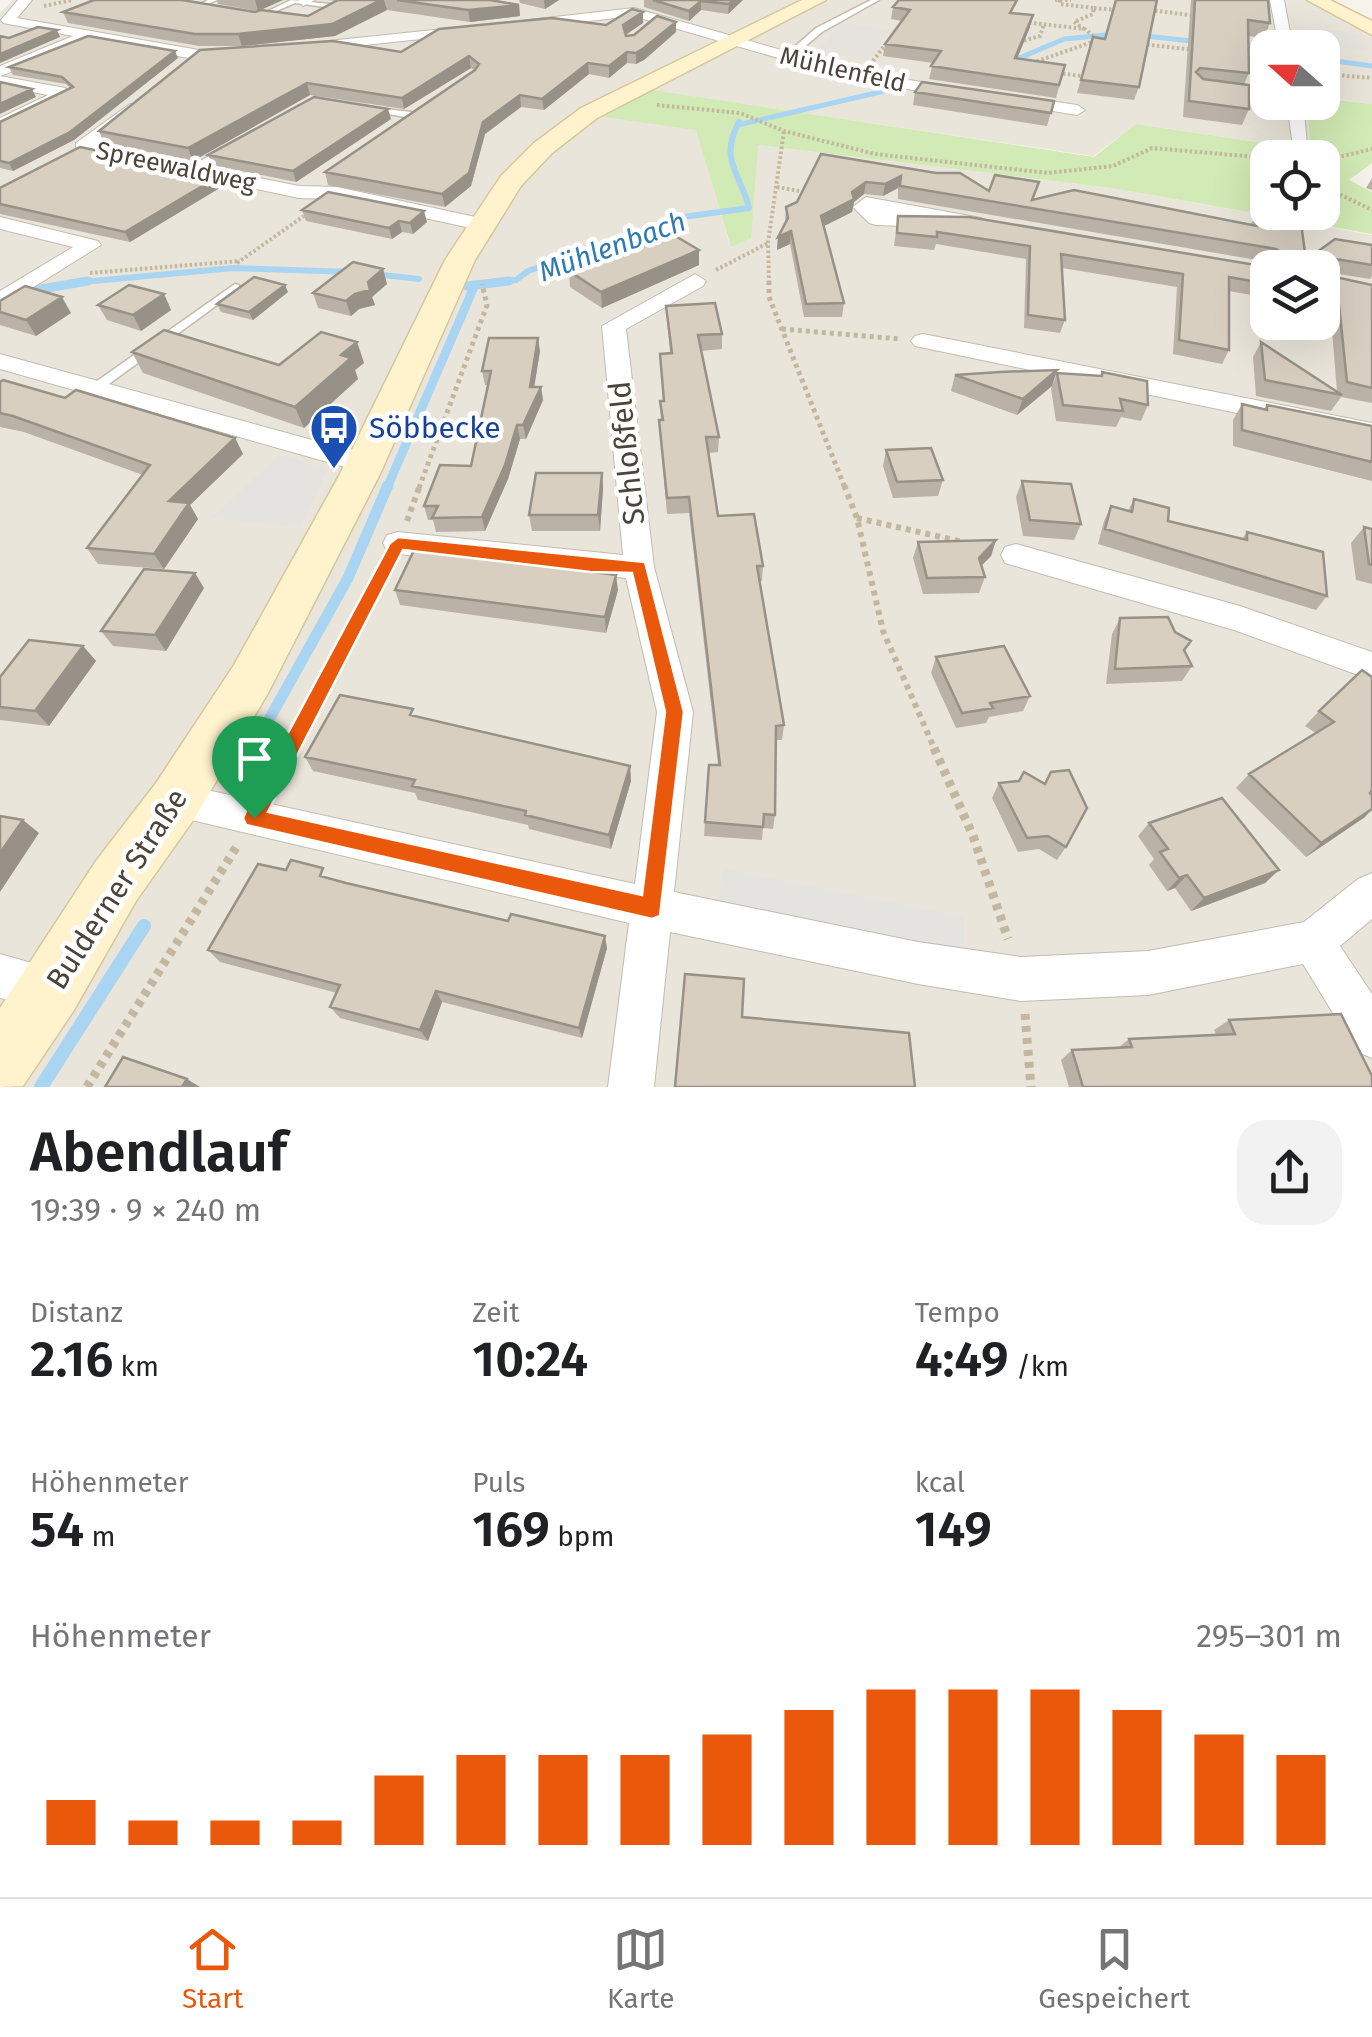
<!DOCTYPE html>
<html lang="de">
<head>
<meta charset="utf-8">
<style>
  :root { --surface:#fff; --page:#f2f2f2; --text:#202124; --muted:#757577; --line:#e0e0e0; --accent:#ea580c }
  body { margin:0; font-family:"Fira Sans",sans-serif; background:var(--page); color:var(--text); height:100vh; display:flex; flex-direction:column; font-size:38px; white-space:nowrap }
  * { box-sizing:border-box; margin:0 }
  p { font-size:32px; color:var(--muted) }
  .icon { flex:none; width:55px; height:55px; fill:none; stroke:currentColor; stroke-width:2; stroke-linecap:round; stroke-linejoin:round }
  .map { position:relative; height:1087px; overflow:hidden }
  .panel { display:flex; flex-direction:column; background:var(--surface); flex:1 }
  .panel>* { flex:none }
  .needle { width:65px; rotate:291deg }
  .fabs { position:absolute; left:1250px; top:30px; display:grid; gap:20px }
  .fabs a { display:grid; place-items:center; width:90px; height:90px; border-radius:20px; background:var(--surface); box-shadow:0 10px 40px #0002; font-size:50px }
  .pin { position:absolute; display:grid; place-items:center; width:85px; height:85px; color:#fff; margin:-102px -42px; border-radius:50% 50% 50% 0; rotate:-45deg; box-shadow:0 0 10px #0007 }
  .pin .icon { rotate:45deg }
  .round { display:grid; place-items:center; flex:none; width:105px; height:105px; border-radius:30px; background:var(--page) }
  .head { display:flex; align-items:center; justify-content:space-between; height:170px; padding:0 30px }
  h1 { font-size:55px; font-weight:600; line-height:75px }
  .stats { display:grid; grid-template-columns:repeat(3,1fr); gap:15px; height:170px; padding:10px 30px }
  .stats div { display:grid; align-content:center }
  .stats b { font-size:50px; font-weight:600 }
  .stats small { font-size:28px; font-weight:400 }
  .stats p { font-size:28px }
  .chart { height:280px; padding:20px 30px }
  .chart p { display:flex; justify-content:space-between }
  .chart svg { width:100%; height:180px; margin-top:10px; stroke:var(--accent); stroke-width:6 }
  .tabs { display:flex; justify-content:space-around; align-items:center; height:140px; border-top:2px solid var(--line); background:var(--surface); font-size:28px; color:var(--muted) }
  .tabs a { display:grid; justify-items:center; gap:5px }
  .tabs .selected { color:var(--accent) }
  .map>svg:first-child { display:block }
</style>
</head>
<body>
<div class="map">
<svg width="1372" height="1087" viewBox="0 0 1372 1087">
  <rect width="100%" height="100%" fill="#f6f3ec"/>
  <path fill="#eae5da" fill-rule="evenodd" d="M13,0H1310L1372,29V104L1323,97L1322,48H1268V102L1306,103L1310,150L1137,124L1093,156L654,91L602,114L696,128L730,245L749,235L757,145L1113,188L1372,235V1087H0V13ZM1268,268H1322V322H1268Z"/>
  <path fill="#e6e2dd" d="M842,23L891,30L869,59L817,52Z
    M1296,26L1364,34L1369,51L1299,43Z"/>
  <path fill="#d2eab5" fill-rule="evenodd" d="M652,90L1094,157L1136,124L1310,150L1307,103L1322,102L1323,98L1372,104V163L1349,180L1372,192V234L1112,188L758,145L751,238L731,247L696,130L597,116ZM1268,158H1322V212H1268Z"/>
  <path fill="#e5e3e0" d="M279,455L328,469L301,527L211,518Z
    M724,869L964,917V957L717,907Z"/>
  <g fill="none" stroke-linecap="round" stroke-linejoin="round">
    <path stroke="#a9d4f2" stroke-width="5" d="M1137,35L1200,42
      M1236,47L1268,52
      M1322,59L1372,66
      M1008,63L1064,39L1115,34
      M738,125L893,89"/>
    <path stroke="#a9d4f2" stroke-width="6" d="M374,274L419,279
      M72,283L233,268L352,272
      M489,283L516,280L528,271L683,217L749,208C742,176 718,160 739,122"/>
    <path stroke="#a9d4f2" stroke-width="9" d="M467,286L509,281
      M35,290L88,281
      M387,488L474,287"/>
    <path stroke="#a9d4f2" stroke-width="11" d="M252,750L348,578L388,485"/>
    <path stroke="#a9d4f2" stroke-width="14" d="M245,763L253,748
      M41,1087L144,926"/>
    <g stroke="#c2bbae" stroke-width="3">
      <path id="lane" d="M208,0H217L199,8L194,7Z
        M291,0L340,5L343,7L335,12L332,10L333,8L295,3L267,15L262,14Z
        M871,0H879L822,32L790,59L783,57L816,28Z
        M1229,92L1268,96V100L1232,96L1228,94Z
        M368,107L411,112L415,115L411,118L371,111H368Z
        M227,146L231,149L230,151L194,171L186,169Z
        M235,284L239,285V289L98,392H90V386Z"/>
    </g>
    <g stroke="#c2bbae" stroke-width="2">
      <path id="street" d="M18,0H32L17,18L199,50H233L240,54C212,73 130,41 95,40C71,39 26,68 0,76V66L73,36L3,23L1,20Z
        M298,0H315L303,6Z
        M1270,0H1284L1293,48H1279Z
        M634,8L862,73L955,87L963,92L955,97L854,80L633,16L528,28L521,24L528,20Z
        M472,26L477,27V33L309,51L302,47L309,43Z
        M0,76L65,88L73,93L0,129V118L48,95L0,86Z
        M1016,96L1077,105L1085,110L1077,115L1010,104V98Z
        M1287,102H1303L1307,144L1292,140Z
        M130,104L136,105V113L96,145L299,186L337,187L480,218L490,224L480,230L337,199L299,198L76,151V143Z
        M866,197L981,218L991,224L981,230L947,224L939,227L876,225L869,223L853,207Z
        M0,217L98,241L101,245L0,308V291L73,247L0,229Z
        M695,274L706,281L703,286L626,329L654,567L693,712L674,892L918,942L1021,957L1148,951L1304,922L1358,879L1372,873V919L1340,946L1372,994V1058L1356,1051L1303,964L1148,995L1021,1001L918,984L670,932L654,1087H608L629,923L162,813L156,801L162,789L175,783L635,884L657,712L626,578L398,554L387,551L383,543L387,535L398,532L623,555L602,326Z
        M923,334L1372,423V441L915,346L911,341L915,336Z
        M0,354L345,449L377,452L381,458L377,464L345,467L0,369Z
        M1016,544L1240,606L1372,652V680L1234,630L1005,563L1001,555L1005,547Z
        M0,954L67,973L74,988L67,1003L52,1010L0,998Z"/>
    </g>
    <g stroke="#d6c79b" stroke-width="3">
      <path id="secondary" d="M802,0H826L597,118L552,153L521,186L475,260L380,474L268,693L194,819L136,901L74,1010L23,1086L0,1087V1008L96,861L156,783L234,665L340,474L445,260L501,176L534,143L581,108Z
        M1307,0H1330L1372,21V35Z"/>
    </g>
    <path stroke="#c4b79f" stroke-width="4" stroke-dasharray="2.5 2.5" stroke-linecap="butt" d="M1055,0H1071
      M1060,0V4L1094,8L1093,14L1074,22L1084,29
      M44,6L72,0
      M1094,8L1117,10
      M1150,10L1197,16
      M1024,22L1085,29L1098,40
      M1019,42L1040,36L1044,24
      M1142,44L1195,50
      M1241,58L1268,62
      M873,61L885,45H893
      M1032,63L1095,41
      M1058,73L1090,77
      M1322,74L1372,78
      M657,105L740,113L784,131L875,154L1048,173L1113,166L1152,148L1268,158
      M1322,161L1372,149
      M1322,186L1372,210
      M777,187L810,193
      M237,263L304,216
      M716,270L768,243
      M90,273L240,261
      M769,283L768,243L784,131"/>
    <path stroke="#c4b79f" stroke-width="5" stroke-dasharray="4 4" stroke-linecap="butt" d="M769,281V297L845,488
      M782,329L900,339
      M419,488L487,305L482,284"/>
    <path stroke="#c4b79f" stroke-width="6" stroke-dasharray="5 5" stroke-linecap="butt" d="M844,485L857,518L883,631L935,750
      M857,518L963,542
      M407,521L420,485
      M290,750L387,564"/>
    <path stroke="#c4b79f" stroke-width="9" stroke-dasharray="6 6" stroke-linecap="butt" d="M934,748L973,836L1008,939
      M270,788L291,748
      M1025,1014L1031,1087
      M87,1087L237,846"/>
    <use href="#lane" fill="#fff" fill-rule="evenodd"/>
    <use href="#street" fill="#fff" fill-rule="evenodd"/>
    <use href="#secondary" fill="#fff3cd" fill-rule="evenodd"/>
  </g>
  <path fill="#bab2a6" d="M217,0H283L261,10L308,16L337,1L328,0H490L519,5L520,16L470,22L387,10L335,36L242,46H199L68,23L63,12H255L258,11L218,4Z
    M519,0H559L545,9L520,3Z
    M644,0H743L728,14L701,10L689,21L644,7Z
    M1191,0H1268L1270,23L1264,38L1248,36L1249,73L1244,84L1249,109L1242,125L1183,117Z
    M893,7L1013,13L1030,27L1017,58L1065,65L1056,98L929,79L933,63L883,56L885,44L902,21L891,19Z
    M676,22V32L644,60L636,64L627,63L609,78L589,74L544,110L521,107L485,134L471,186L445,207L328,185L325,172L475,71L471,68L404,109L310,95L193,161L104,143L99,131L401,52L606,25L643,23L625,35H634Z
    M1093,37L1139,87L1134,100L1077,93Z
    M178,58L74,140L13,171L0,168V122L70,88L66,84L13,75L9,67Z
    M915,92L1054,101L1047,126L913,105Z
    M391,119L296,182L212,165L208,155Z
    M821,154L989,191L1033,200L1251,224L1256,215L1306,260L1372,245V276L1370,279L1326,272V275L1372,285V403L1341,397L1331,411L1256,396L1253,357L1261,342L1337,392L1331,318L1325,317L1322,308V268L1275,266L1269,262L898,199V188L883,196L864,194L854,202L852,212L824,226L844,303L842,317H804L790,244L777,250L778,237L785,223L786,207L797,202Z
    M219,176L223,186L130,242L0,214V188Z
    M1372,178V190L1366,188Z
    M302,210L427,222L413,234L402,232L392,239L306,221Z
    M898,216L1268,268V298L1229,291V350L1222,364L1173,354L1177,287L1062,268L1065,320L1060,333L1024,328L1026,259L936,244L934,250L894,246Z
    M699,250V265L602,308L570,287L569,271L617,258Z
    M383,269L387,284L372,297L375,305L359,309L351,316L318,308L313,293Z
    M288,292L253,320L221,312L217,304Z
    M164,294L171,310L141,331L107,320L98,305Z
    M0,301L71,313L36,336L0,325Z
    M666,306L722,334V349L701,351L719,437L718,452L709,453L718,516L763,566L762,581H759L784,725L782,740H775V815L773,829L763,828L762,840L704,836L709,765H718L689,513L667,514L659,420H661L660,401H663L660,354L670,353Z
    M357,342L364,363L355,370L358,379L304,428L143,373L132,352L279,365Z
    M540,351L534,387H541L543,400L526,439H520L508,479L485,531L436,532L433,520H428L424,506L471,466L488,385H485L482,371Z
    M1057,370L1052,386L1017,415L951,391L955,375Z
    M1102,372L1148,405L1141,421L1121,417L1116,427L1056,421L1051,389L1057,373L1101,376Z
    M0,382L235,438L243,454L190,505L198,519L164,569L98,564L87,548L143,475L24,432L0,427Z
    M1242,404L1264,409L1267,405L1372,426V481L1233,446V420Z
    M886,450L943,480L938,496L893,498L883,466Z
    M602,473L603,489L600,531H532L529,515Z
    M1022,481L1081,524L1074,540L1023,536L1016,497Z
    M1134,499L1168,521L1242,539L1247,532L1327,596L1316,610L1098,544L1104,521L1111,506L1128,511Z
    M1364,527L1372,529V584L1356,580L1351,543Z
    M996,540L991,556L981,566L985,577L979,593L923,594L913,558L918,542Z
    M204,588L166,651L113,646L101,631Z
    M395,590H618L606,633L400,605Z
    M1120,618L1175,632L1192,666L1182,681L1106,684L1112,634Z
    M83,646L96,661L49,726L0,720V677Z
    M936,657L1030,696L1023,711L989,717L986,723L956,728L931,673Z
    M1372,677L1370,793L1365,817L1306,857L1236,788L1249,774L1316,733L1305,726L1319,711Z
    M416,716L630,766L631,781L611,849L529,829L528,825L418,800L415,793L313,771L305,757Z
    M999,783L1066,847L1057,860L1039,849L1018,852L992,798Z
    M1149,823L1279,870L1265,883L1191,911L1175,888L1167,891L1149,865L1154,859L1138,836Z
    M286,870L330,879L607,948L582,1038L442,1002L428,1041L340,1018L330,1007L337,993L220,962L208,950Z
    M1229,1020L1372,1087H1069L1061,1060L1072,1050L1118,1048L1129,1039L1216,1034L1214,1030Z"/>
  <path fill="#979187" d="M255,0H283L258,11Z
    M381,0H384L387,10L335,36L242,46L238,34Z
    M544,0H559L545,9Z
    M733,0H743L728,14L729,4Z
    M701,1V10L689,21V11Z
    M519,5L520,16L470,22L468,10Z
    M643,12V23L624,36L623,25Z
    M1033,15L1030,27L1012,71L1015,58Z
    M676,22V32L644,60L636,64V53Z
    M57,30L60,37L0,63V54Z
    M175,51L178,58L74,140L13,171L9,163Z
    M627,52V63L609,78V66Z
    M469,56L471,68L404,109L402,98Z
    M588,63L589,74L544,110L542,99Z
    M307,83L310,95L193,161L188,148Z
    M32,89L36,97L0,114V104Z
    M520,95L521,107L485,134L471,186L445,207L442,194L483,122Z
    M388,109L391,119L296,182L293,171Z
    M219,176L223,186L130,242L125,232Z
    M901,176L898,188L883,196L885,184Z
    M866,182L864,194L854,202L852,212L820,228L821,216Z
    M424,211L427,222L413,234L410,223Z
    M399,221L402,232L392,239L389,228Z
    M791,231L790,244L777,250L778,237Z
    M699,250V265L602,308L601,292Z
    M383,269L387,284L372,297L375,305L359,309L351,316L346,301Z
    M285,285L288,292L253,320L249,312Z
    M164,294L171,310L141,331L133,315Z
    M62,297L71,313L36,336L26,320Z
    M538,338L540,351L532,401L530,387Z
    M357,342L364,363L355,370L358,379L304,428L295,407L341,355Z
    M1057,370L1052,386L1017,415L1023,399Z
    M541,387L543,400L526,439L523,425Z
    M517,425L520,439L508,479L485,531L482,517Z
    M235,438L243,454L190,505L198,519L164,569L154,554L169,501Z
    M602,473L603,489L600,531L598,515Z
    M996,540L991,556L973,574L979,558Z
    M195,573L204,588L166,651L155,635Z
    M616,575L618,590L606,633L605,617Z
    M83,646L96,661L49,726L35,711Z
    M630,766L631,781L611,849L609,835Z
    M1372,809L1365,817L1306,857L1321,843Z
    M23,820L39,833L0,892V853Z
    M1279,870L1265,883L1191,911L1204,898Z
    M1187,875L1175,888L1167,891L1179,878Z
    M605,936L607,948L582,1038L579,1028Z
    M436,991L442,1002L428,1041L420,1030Z
    M187,1079L200,1087H182Z"/>
  <path fill="#d8cfc1" stroke="#979187" stroke-width="2.5" d="M94,0H182L255,12L261,10L308,16L338,0H381L332,24L238,34H195L63,12Z
    M397,0H490L519,5L468,10Z
    M653,0H733L729,4L701,1L689,11Z
    M899,0H1017L1010,13L1033,15L1015,58L1065,65L1059,85L931,66L941,51L885,44L910,10L893,7Z
    M1116,0H1157L1139,87L1081,80L1093,37L1105,39Z
    M1195,0H1268L1270,23L1248,20L1249,73L1200,68L1196,72L1203,79L1249,85V109L1189,101Z
    M632,9L643,12L623,25L626,36L634,35L657,16L676,22L644,48L636,53L627,52L609,66L588,63L542,99L520,95L483,122L469,173L442,194L325,172L475,70L479,64L469,56L402,98L307,83L188,148L99,131L200,50L333,41L401,52L439,29L552,18L606,25Z
    M38,27L57,30L0,54V36L9,38Z
    M88,36L175,51L70,132L9,163L0,161V122L73,87L62,77L9,67Z
    M0,82L32,89L0,104Z
    M922,82L1054,101L1051,113L915,92Z
    M314,97L388,109L293,171L208,155Z
    M80,147L219,176L125,232L0,204V188Z
    M821,154L936,173H960L989,191L995,175L1039,182L1032,200L1074,190L1257,226L1256,215L1301,223L1306,260L1335,239L1372,245V265L1330,258L1326,262V275L1372,285V388L1347,382L1339,305L1333,303L1331,295L1322,294V268H1274L1279,259L1287,256L1276,249L900,186L901,176L885,184L866,182L852,192L854,199L821,216L844,303L806,304L791,231L778,237L788,218L786,207L797,202Z
    M328,192L424,211L410,223L399,221L389,228L302,210Z
    M898,216L969,217L1273,268H1268V284L1229,277V350L1179,340L1183,274L1061,254L1065,320L1028,315L1030,246L937,232V237L897,233Z
    M672,234L699,250L601,292L569,271L610,255L617,258Z
    M353,262L383,269L368,282L370,290L355,294L346,301L313,293Z
    M254,277L285,285L249,312L217,304Z
    M129,285L164,294L133,315L98,305Z
    M25,286L62,297L26,320L0,312V301Z
    M715,303L722,334L698,335L719,437H706L718,516L754,514L763,566H757L784,725L776,726L775,815L764,814L763,827L705,822L709,765H720L689,497L667,498L659,420H663L660,401H664L660,354L672,353L666,306Z
    M164,330L279,365L321,332L357,342L341,355L351,358L295,407L132,352Z
    M489,338H538L530,387H541L523,425H517L505,465L482,517L432,518L438,506H424L440,465L471,466L491,371H482Z
    M1261,342L1342,395L1265,380Z
    M1057,370L1023,399L955,375L1000,372Z
    M1102,372L1147,381L1148,405L1120,399L1123,411L1063,405L1057,373L1102,376Z
    M3,380L65,398L76,390L235,438L169,501L189,503L154,554L87,548L150,465L13,416L0,413V382Z
    M1242,404L1267,410V405L1372,426V462L1242,430Z
    M931,448L943,480L897,482L886,450Z
    M536,473H602L598,515H529Z
    M1022,481L1071,484L1081,524L1030,520Z
    M1134,499L1169,508L1168,521L1247,540V532L1323,552L1327,596L1105,529L1111,506L1132,512Z
    M1364,527L1372,529V565L1369,564Z
    M996,540L979,558L985,577L927,578L918,542Z
    M415,548L616,575L605,617L395,590Z
    M144,569L195,573L155,635L101,631Z
    M1168,617L1175,632L1191,641L1184,650L1192,666L1115,669L1120,618Z
    M29,640L83,646L35,711L0,707V677Z
    M1004,646L1030,696L990,703L993,708L962,713L936,657Z
    M1362,670L1372,677V790L1370,793L1372,795V809L1321,843L1249,774L1334,722L1319,711Z
    M340,695L413,709L410,715L630,766L609,835L525,815L526,811L412,786L415,780L305,757Z
    M1069,770L1087,808L1066,847L1048,836L1027,838L999,783L1019,781L1024,772L1045,784L1051,772Z
    M1222,798L1279,870L1204,898L1187,875L1179,878L1160,852L1168,849L1149,823Z
    M0,816L23,820L0,853Z
    M291,860L323,868L320,876L346,883L508,921L511,914L605,936L579,1028L436,991L420,1030L330,1007L340,985L208,950L258,864L286,870Z
    M685,974L744,979L742,1017L909,1033L915,1087H675Z
    M1341,1014L1372,1076V1087H1083L1072,1050L1132,1047L1129,1039L1235,1034L1229,1020Z
    M123,1057L187,1079L182,1087H105Z"/>
  <path fill="#ea580c" stroke="#fff" stroke-width="2.5" fill-rule="evenodd" d="M398,537L645,562L684,712L660,916L652,919L246,825L243,818L246,811L390,543ZM403,550L590,572L632,573L665,712L642,895L268,812Z"/>
  <defs>
    <g id="bus-pin" transform="scale(2.5)"><path d="M0 17L-7.5 6A9.5 9.5 0 1 1 7.5 6Z" fill="#1a4fb4" stroke="#fff"/><path d="M-5-6H5V4H4V6H2V4H-2V6H-4V4H-5ZM-3.5-4V0h7V-4ZM-3.5 1.2v1.5H-2V1.2ZM2 1.2v1.5H3.5V1.2Z" fill="#fff"/></g>
  </defs>
  <g fill-rule="evenodd">
    <use href="#bus-pin" x="334" y="428"/>
  </g>
  <g text-anchor="middle" stroke-width="9" stroke-linejoin="round" paint-order="stroke">
    <g font-size="25" fill="#4b4439" stroke="#fff">
      <text transform="translate(843 69) rotate(13)" y="9">Mühlenfeld</text>
      <text transform="translate(176 166) rotate(12)" y="9">Spreewaldweg</text>
    </g>
    <g font-size="28" font-style="italic" fill="#2e7ab2" stroke="#fff">
      <text transform="translate(612 246) rotate(-20)" y="10">Mühlenbach</text>
    </g>
    <g font-size="30" fill="#164399" stroke="#fff" text-anchor="start">
      <text x="369" y="438">Söbbecke</text>
    </g>
    <g font-size="30" fill="#4b4439" stroke="#fff">
      <text transform="translate(627 453) rotate(-96)" y="10">Schloßfeld</text>
      <text transform="translate(117 889) rotate(-57)" y="10">Bulderner Straße</text>
    </g>
  </g>
</svg>
<div class="fabs">
<a><svg class="needle" viewBox="-14 -14 28 28"><path d="M0-13l5 13h-10z" fill="#e53935"/><path d="M0 13l5-13h-10z" fill="#757577"/></svg></a>
<a><svg class="icon" aria-label="locate" viewBox="0 0 24 24"><circle cx="12" cy="12" r="6"/><path d="M12 2v4M12 18v4M2 12h4M18 12h4"/></svg></a>
<a><svg class="icon" aria-label="layers" viewBox="0 0 24 24"><path d="M12 4l9 5-9 5-9-5zM3 14l9 5 9-5"/></svg></a>
</div>
<div class="pin" style="left:254px;top:818px;background:#1e9e55"><svg class="icon" aria-label="arrive" viewBox="0 0 24 24"><path d="M6 21V4h12l-3 4 3 4H6"/></svg></div>
</div>
<section class="panel">
<div class="head"><div><h1>Abendlauf</h1><p>19:39 · 9 × 240 m</p></div><a class="round"><svg class="icon" aria-label="share" viewBox="0 0 24 24"><path d="M12 15V3M7 8l5-5 5 5M5 13v7h14v-7"/></svg></a></div>
<div class="stats">
<div><p>Distanz</p><b>2.16<small> km</small></b></div>
<div><p>Zeit</p><b>10:24</b></div>
<div><p>Tempo</p><b>4:49<small> /km</small></b></div>
</div>
<div class="stats">
<div><p>Höhenmeter</p><b>54<small> m</small></b></div>
<div><p>Puls</p><b>169<small> bpm</small></b></div>
<div><p>kcal</p><b>149</b></div>
</div>
<div class="chart"><p><span>Höhenmeter</span>295–301 m</p>
<svg viewBox="0 0 160 44" preserveAspectRatio="none"><path d="M5 44V33M15 44V38M25 44V38M35 44V38M45 44V27M55 44V22M65 44V22M75 44V22M85 44V17M95 44V11M105 44V6M115 44V6M125 44V6M135 44V11M145 44V17M155 44V22"/></svg>
</div>
</section>
<nav class="tabs">
<a class="selected"><svg class="icon" aria-label="home" viewBox="0 0 24 24"><path d="M3 11l9-7 9 7M6 9v11h12V9"/></svg>Start</a>
<a><svg class="icon" aria-label="map" viewBox="0 0 24 24"><path d="M3 6l6-2 6 2 6-2v14l-6 2-6-2-6 2zM9 4v14M15 6v14"/></svg>Karte</a>
<a><svg class="icon" aria-label="saved" viewBox="0 0 24 24"><path d="M7 4h10v16l-5-4-5 4z"/></svg>Gespeichert</a>
</nav>
</body>
</html>
